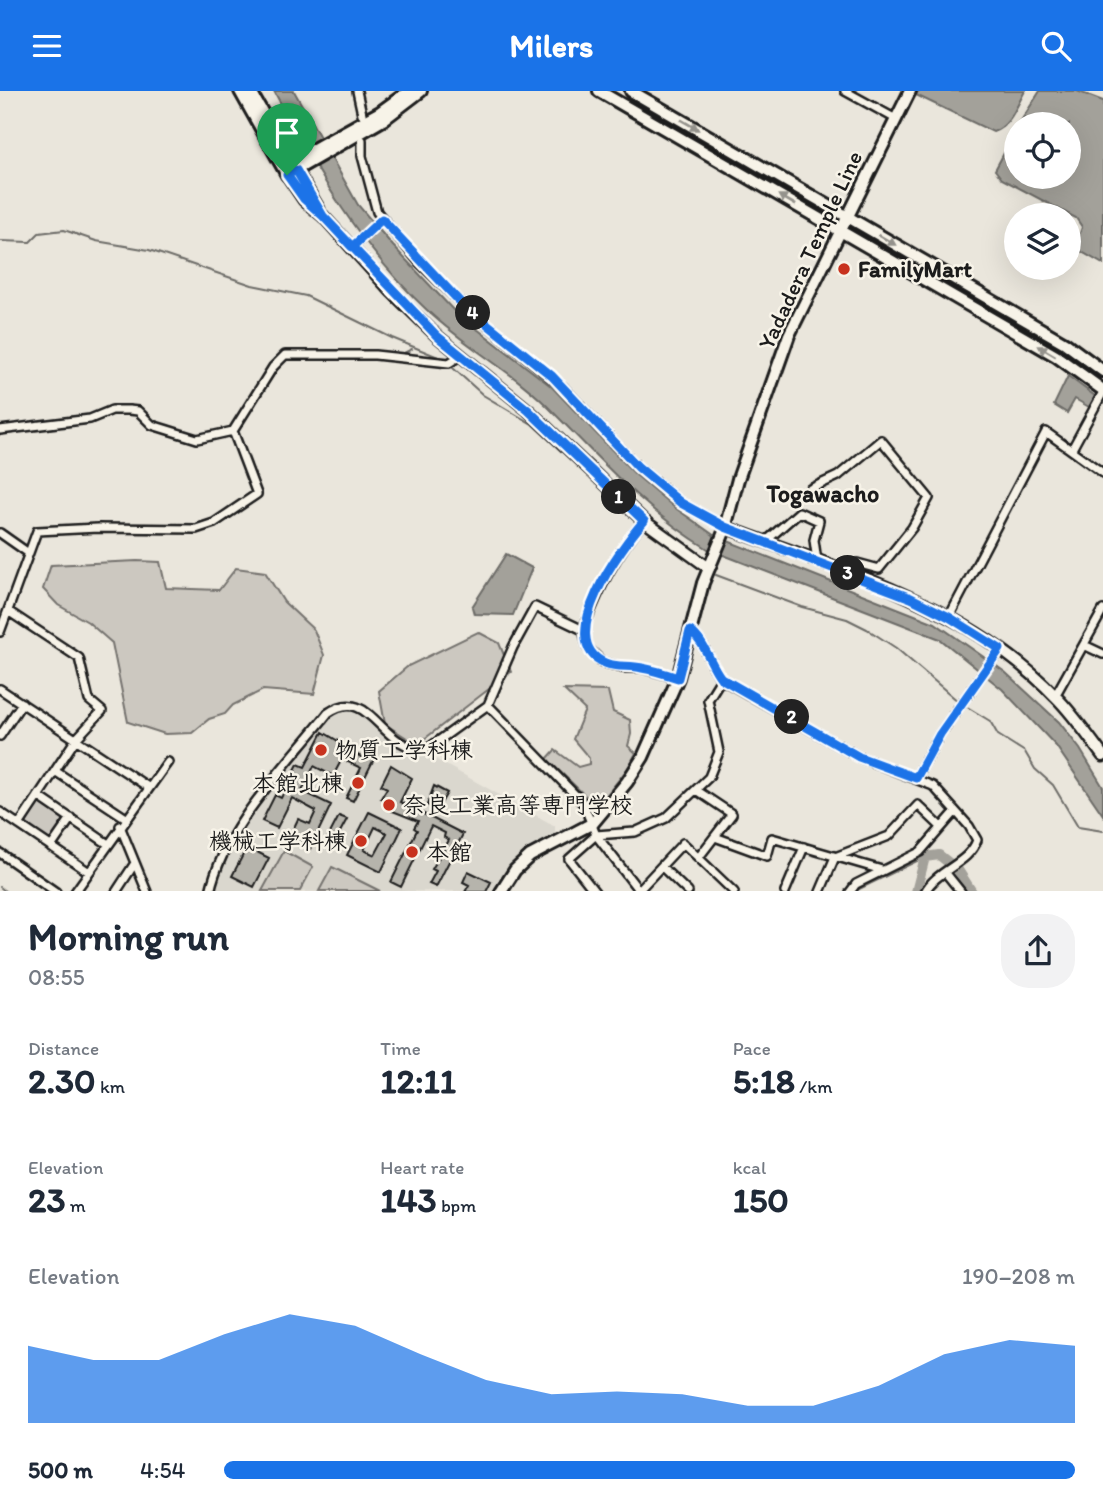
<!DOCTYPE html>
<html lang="en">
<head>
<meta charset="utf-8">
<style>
  :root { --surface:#fff; --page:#f2f2f3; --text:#1f2937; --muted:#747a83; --accent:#1a73e8 }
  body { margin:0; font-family:Itim,"Klee One",sans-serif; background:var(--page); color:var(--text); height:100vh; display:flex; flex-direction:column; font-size:26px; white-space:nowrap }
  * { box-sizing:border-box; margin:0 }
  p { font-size:23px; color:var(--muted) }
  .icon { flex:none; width:38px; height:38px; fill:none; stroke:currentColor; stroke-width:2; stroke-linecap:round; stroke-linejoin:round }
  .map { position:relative; height:800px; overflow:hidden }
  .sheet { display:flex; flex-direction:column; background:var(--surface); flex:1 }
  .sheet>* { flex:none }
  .buttons { position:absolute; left:1004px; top:21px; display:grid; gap:14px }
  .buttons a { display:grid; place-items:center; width:77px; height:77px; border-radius:50%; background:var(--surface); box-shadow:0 7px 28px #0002; font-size:35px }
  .pin { position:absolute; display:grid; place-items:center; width:60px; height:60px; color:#fff; margin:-72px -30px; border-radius:50% 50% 50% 0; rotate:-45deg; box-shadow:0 0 7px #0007 }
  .pin .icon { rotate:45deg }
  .km { position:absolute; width:35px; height:35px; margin:-18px; border-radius:50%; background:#222; color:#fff; font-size:19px; line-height:35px; text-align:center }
  .round { display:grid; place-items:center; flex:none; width:74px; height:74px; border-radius:28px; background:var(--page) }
  .summary { display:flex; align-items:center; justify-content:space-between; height:119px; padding:0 28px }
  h1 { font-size:38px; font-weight:700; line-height:52px }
  .figures { display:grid; grid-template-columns:repeat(3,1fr); gap:10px; height:119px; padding:7px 28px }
  .figures div { display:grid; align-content:center }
  .figures b { font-size:35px; font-weight:700 }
  .figures small { font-size:19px; font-weight:400 }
  .figures p { font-size:19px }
  .chart { height:196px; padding:14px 28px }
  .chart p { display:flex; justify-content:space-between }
  .chart svg { width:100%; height:126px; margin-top:7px; fill:var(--accent); opacity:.7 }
  ul { padding:0 28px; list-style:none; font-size:23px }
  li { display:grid; grid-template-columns:112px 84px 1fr; align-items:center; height:52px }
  li i { height:18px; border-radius:9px; background:var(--accent) }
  header { display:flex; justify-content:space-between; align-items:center; height:91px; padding:0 28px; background:var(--accent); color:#fff; font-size:32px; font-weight:700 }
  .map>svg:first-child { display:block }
</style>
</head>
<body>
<header><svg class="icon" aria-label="menu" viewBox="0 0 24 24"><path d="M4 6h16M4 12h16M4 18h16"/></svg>Milers<svg class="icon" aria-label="search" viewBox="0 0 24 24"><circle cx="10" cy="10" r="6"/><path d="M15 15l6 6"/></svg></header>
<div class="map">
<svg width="1103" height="801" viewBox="0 0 1103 801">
  <rect width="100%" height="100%" fill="#eae6dc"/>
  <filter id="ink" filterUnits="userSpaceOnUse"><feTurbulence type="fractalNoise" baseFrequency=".0143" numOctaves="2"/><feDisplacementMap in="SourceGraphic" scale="14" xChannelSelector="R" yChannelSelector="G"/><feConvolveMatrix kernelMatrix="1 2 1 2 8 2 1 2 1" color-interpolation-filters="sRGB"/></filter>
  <g filter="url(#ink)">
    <path fill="#dad7ce" d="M341,617L361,618L401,655L428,664L555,735V746L527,761L499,800L215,801L221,778L243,734L325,629Z"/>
    <path fill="#ccc8c0" stroke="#74726e" stroke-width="2" d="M137,470L160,471L166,497L219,499L236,477L265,481L284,511L314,539L324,564L314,603L263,599L233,614L225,623L209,628L192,642L165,643L128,631L112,552L88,531L58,514L43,498L51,474Z
      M478,541L499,552L511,581L423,649H410L385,633L379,600L408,575Z
      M564,599L608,600L613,621L630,629L631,643L628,655L636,662L628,677L597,716L547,668L555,659L578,676L589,673V667L573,648L585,619Z
      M41,712L65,727L51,751L25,734L37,713Z
      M284,760L313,776L300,800H262Z
      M332,776L380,800H319Z"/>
    <path fill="#a3a19a" stroke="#6d6c68" stroke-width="2" d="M274,0H294L358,114L393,155L455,221L551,295L635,383L674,416L715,445L935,532L1005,581L1059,631L1080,658L1103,696V724L1056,655L1002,598L940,548L708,458C644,419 605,373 553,321C516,282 468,258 429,221C361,158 317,81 274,0Z
      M918,0H1025C1017,14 1010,36 993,41L916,4Z
      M1040,0H1077L1103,10V173L1075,157L1082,136L1076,127L1002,88L995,79L1017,38V86H1069V33H1019Z
      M1068,285L1095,305L1089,316L1075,308L1067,322L1054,314Z
      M506,463L532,477L513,524L474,523L472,516Z"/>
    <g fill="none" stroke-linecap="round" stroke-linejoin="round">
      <path stroke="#6d6c68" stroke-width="2" d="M0,150L30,151L39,142L64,139L96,150L149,159L252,194L306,205L392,247L443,268
        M402,263L412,258
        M453,277L483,304L532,333L637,431
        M126,322L133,324
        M92,331L113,323
        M236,341L279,276
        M202,352L218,347
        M716,484L802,516L847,528L867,538L896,557L959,611
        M964,614L990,630L998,644L1025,661L1035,678L1053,694L1078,736L1103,740
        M0,796L6,801
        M855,800L925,766"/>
      <path stroke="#a3a19a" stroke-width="10" d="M916,801L925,766L939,764L958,779L972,801"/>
    </g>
    <path fill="#b6b4ac" stroke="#1c1c1c" stroke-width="2" fill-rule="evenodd" d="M323,641L348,656L347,658L365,668L367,664L374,668L353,710L346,707L361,677L342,668L333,685L314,675L302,700L331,714L310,758L288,749L298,728L310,733L316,720L292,707L277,737L262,730L275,704L281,707L298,673L305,676Z
      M391,674L412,687L400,711L463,743L436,796L429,793L436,780L432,778L449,749L444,746L445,742L431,735L401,796L391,791L417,739L414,737L418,730L385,717L388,710L381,707L387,697L381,694Z
      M434,695L447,702L437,719L427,714Z
      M369,721L402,737L381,781L347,764ZM375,736L387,742L375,764L364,759Z
      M339,725L347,728L332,756L325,752Z
      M247,756L269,767L254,796L232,785Z
      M468,780L491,791L486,801H465L469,794L463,791Z"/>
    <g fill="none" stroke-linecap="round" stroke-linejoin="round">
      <g stroke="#1c1c1c" stroke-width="12">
        <path id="minor" d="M357,0L362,23
          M845,0L896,28
          M362,49V65L377,121L421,173L461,212L564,297L638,376L681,412L725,436
          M352,156L382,129
          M0,339L90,328L112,319H129L138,320L152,334L197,348L233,340L273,276L285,264H375L449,272L460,265
          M1072,358L1103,301
          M810,398L838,385L881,349L929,407L912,437L879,478L857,472L841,479
          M0,442L27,461
          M765,451L799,421L819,430L814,449L817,470
          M8,520L79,567L89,609L102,620L76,648L19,734
          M949,526L1046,341L1103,382
          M583,539L588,557L602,571L623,577H641L678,587
          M690,540C705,551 710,573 721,588L859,666L933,695L969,735L977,749C969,773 936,779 925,801
          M0,541L37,440L98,437L196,438L214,432L257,403L233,340
          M1084,554L1103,563
          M0,598L148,696
          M1055,605L1103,519
          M488,614L583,712L596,744L640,801
          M0,645L22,612
          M55,680L126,727
          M916,687L940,643L1000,558
          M696,699L732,723L699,766
          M38,705L108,753
          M0,721L89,781
          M120,735L147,801
          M715,746L767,765L772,747L882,779
          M51,756L71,727
          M0,762L56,801
          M662,776L688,801
          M945,781L961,801
          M638,800L683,752L734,801
          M75,801L168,671
          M116,801L135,772
          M210,801C224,735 287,674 328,622C371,592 380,661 427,658L488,614L513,556L535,516L583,539C599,498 615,464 644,430
          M595,801L569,768L596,744L635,741L666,727L709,686L719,661L708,609L721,588
          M785,801L804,756
          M820,801L835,766L889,745L918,714L941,736
          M850,801L856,793L920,761L955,721"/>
      </g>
      <g stroke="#1c1c1c" stroke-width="15">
        <path id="tertiary" d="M296,79L319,118
          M287,84L304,109L323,125L392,201L437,245L528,319L644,430L709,477
          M725,436C841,479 968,514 1056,606C1074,624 1088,645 1103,665"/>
      </g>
      <g stroke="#1c1c1c" stroke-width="16">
        <path id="secondary" d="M240,0L287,84L383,29L421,0
          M250,0L294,76
          M599,0L1056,265L1103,299
          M631,0L1065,252L1103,280
          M283,75L380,21L409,0
          M501,801L515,779L530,765L593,732L627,691L643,666L678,587L703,492L724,441L738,388L789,244L910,0"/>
      </g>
      <use href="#minor" stroke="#f7f3e8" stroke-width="7"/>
      <use href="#tertiary" stroke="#f7f3e8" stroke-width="10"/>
      <use href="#secondary" stroke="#f7f3e8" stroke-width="10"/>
    </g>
    <defs><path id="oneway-solid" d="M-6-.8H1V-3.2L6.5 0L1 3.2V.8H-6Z" transform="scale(1.75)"/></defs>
    <g fill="#94928c">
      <use href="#oneway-solid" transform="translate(690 34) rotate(30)"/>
      <use href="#oneway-solid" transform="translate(787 109) rotate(-150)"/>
      <use href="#oneway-solid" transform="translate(887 149) rotate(30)"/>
      <use href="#oneway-solid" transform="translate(1047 260) rotate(-149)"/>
    </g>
  </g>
  <g fill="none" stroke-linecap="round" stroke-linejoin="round" filter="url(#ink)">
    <g stroke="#fff" stroke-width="14">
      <path id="route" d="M287,84L304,108L323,125L437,245L528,319L644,430C622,455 552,550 605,572C617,577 629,574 642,577C654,579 666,583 678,587L690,540C705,551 710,573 721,587L859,666L916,687L940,643L1000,558L949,526L911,507L725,436L681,412L638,376L552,285L461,212L382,128L352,156L323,125L296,79L287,84"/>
    </g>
    <use href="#route" stroke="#1a73e8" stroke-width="9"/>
  </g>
  <g fill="#c8321e" stroke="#f7f3e8" stroke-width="2.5">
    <circle cx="844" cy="178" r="7"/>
    <circle cx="321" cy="659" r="7"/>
    <circle cx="358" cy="692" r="7"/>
    <circle cx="389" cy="714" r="7"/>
    <circle cx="361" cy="750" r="7"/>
    <circle cx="412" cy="761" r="7"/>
  </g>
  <g text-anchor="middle" stroke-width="5" stroke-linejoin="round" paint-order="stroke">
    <g font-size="23" fill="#1c1c1c" stroke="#f7f3e8">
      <text transform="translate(810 159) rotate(-65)" y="8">Yadadera Temple Line</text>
    </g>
    <g font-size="23" font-weight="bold" fill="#1c1c1c" stroke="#f7f3e8" text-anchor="start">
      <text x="858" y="186">FamilyMart</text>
      <text x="335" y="667">物質工学科棟</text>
      <text x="344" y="700" text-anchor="end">本館北棟</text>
      <text x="403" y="722">奈良工業高等専門学校</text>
      <text x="347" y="758" text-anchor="end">機械工学科棟</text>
      <text x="426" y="769">本館</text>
    </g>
    <g font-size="24" font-weight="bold" fill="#1c1c1c" stroke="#f7f3e8">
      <text x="823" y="411">Togawacho</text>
    </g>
  </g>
</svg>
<div class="buttons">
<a><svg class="icon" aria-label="locate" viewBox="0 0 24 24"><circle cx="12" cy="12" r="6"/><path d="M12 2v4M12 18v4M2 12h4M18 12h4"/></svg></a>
<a><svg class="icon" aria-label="layers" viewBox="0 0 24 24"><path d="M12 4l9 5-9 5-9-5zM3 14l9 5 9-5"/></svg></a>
</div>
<div class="pin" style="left:287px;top:84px;background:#1e9e55"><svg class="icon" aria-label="arrive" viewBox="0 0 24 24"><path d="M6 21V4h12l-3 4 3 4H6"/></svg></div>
<b class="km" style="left:619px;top:406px">1</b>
<b class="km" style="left:792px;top:626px">2</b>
<b class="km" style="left:848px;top:482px">3</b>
<b class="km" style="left:473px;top:222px">4</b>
</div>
<section class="sheet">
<div class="summary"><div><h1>Morning run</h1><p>08:55</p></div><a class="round"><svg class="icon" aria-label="share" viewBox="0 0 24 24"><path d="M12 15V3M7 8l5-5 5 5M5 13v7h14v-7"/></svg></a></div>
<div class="figures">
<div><p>Distance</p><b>2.30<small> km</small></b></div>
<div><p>Time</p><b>12:11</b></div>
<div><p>Pace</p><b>5:18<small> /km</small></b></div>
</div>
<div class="figures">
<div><p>Elevation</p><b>23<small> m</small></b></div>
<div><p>Heart rate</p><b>143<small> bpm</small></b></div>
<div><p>kcal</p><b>150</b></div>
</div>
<div class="chart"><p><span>Elevation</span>190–208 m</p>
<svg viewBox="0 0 160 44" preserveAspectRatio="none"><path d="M0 44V17L10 22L20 22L30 13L40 6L50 10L60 20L70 29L80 34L90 33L100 34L110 38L120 38L130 31L140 20L150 15L160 17V44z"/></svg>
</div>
<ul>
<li><b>500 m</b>4:54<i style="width:100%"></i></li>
</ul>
</section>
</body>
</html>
